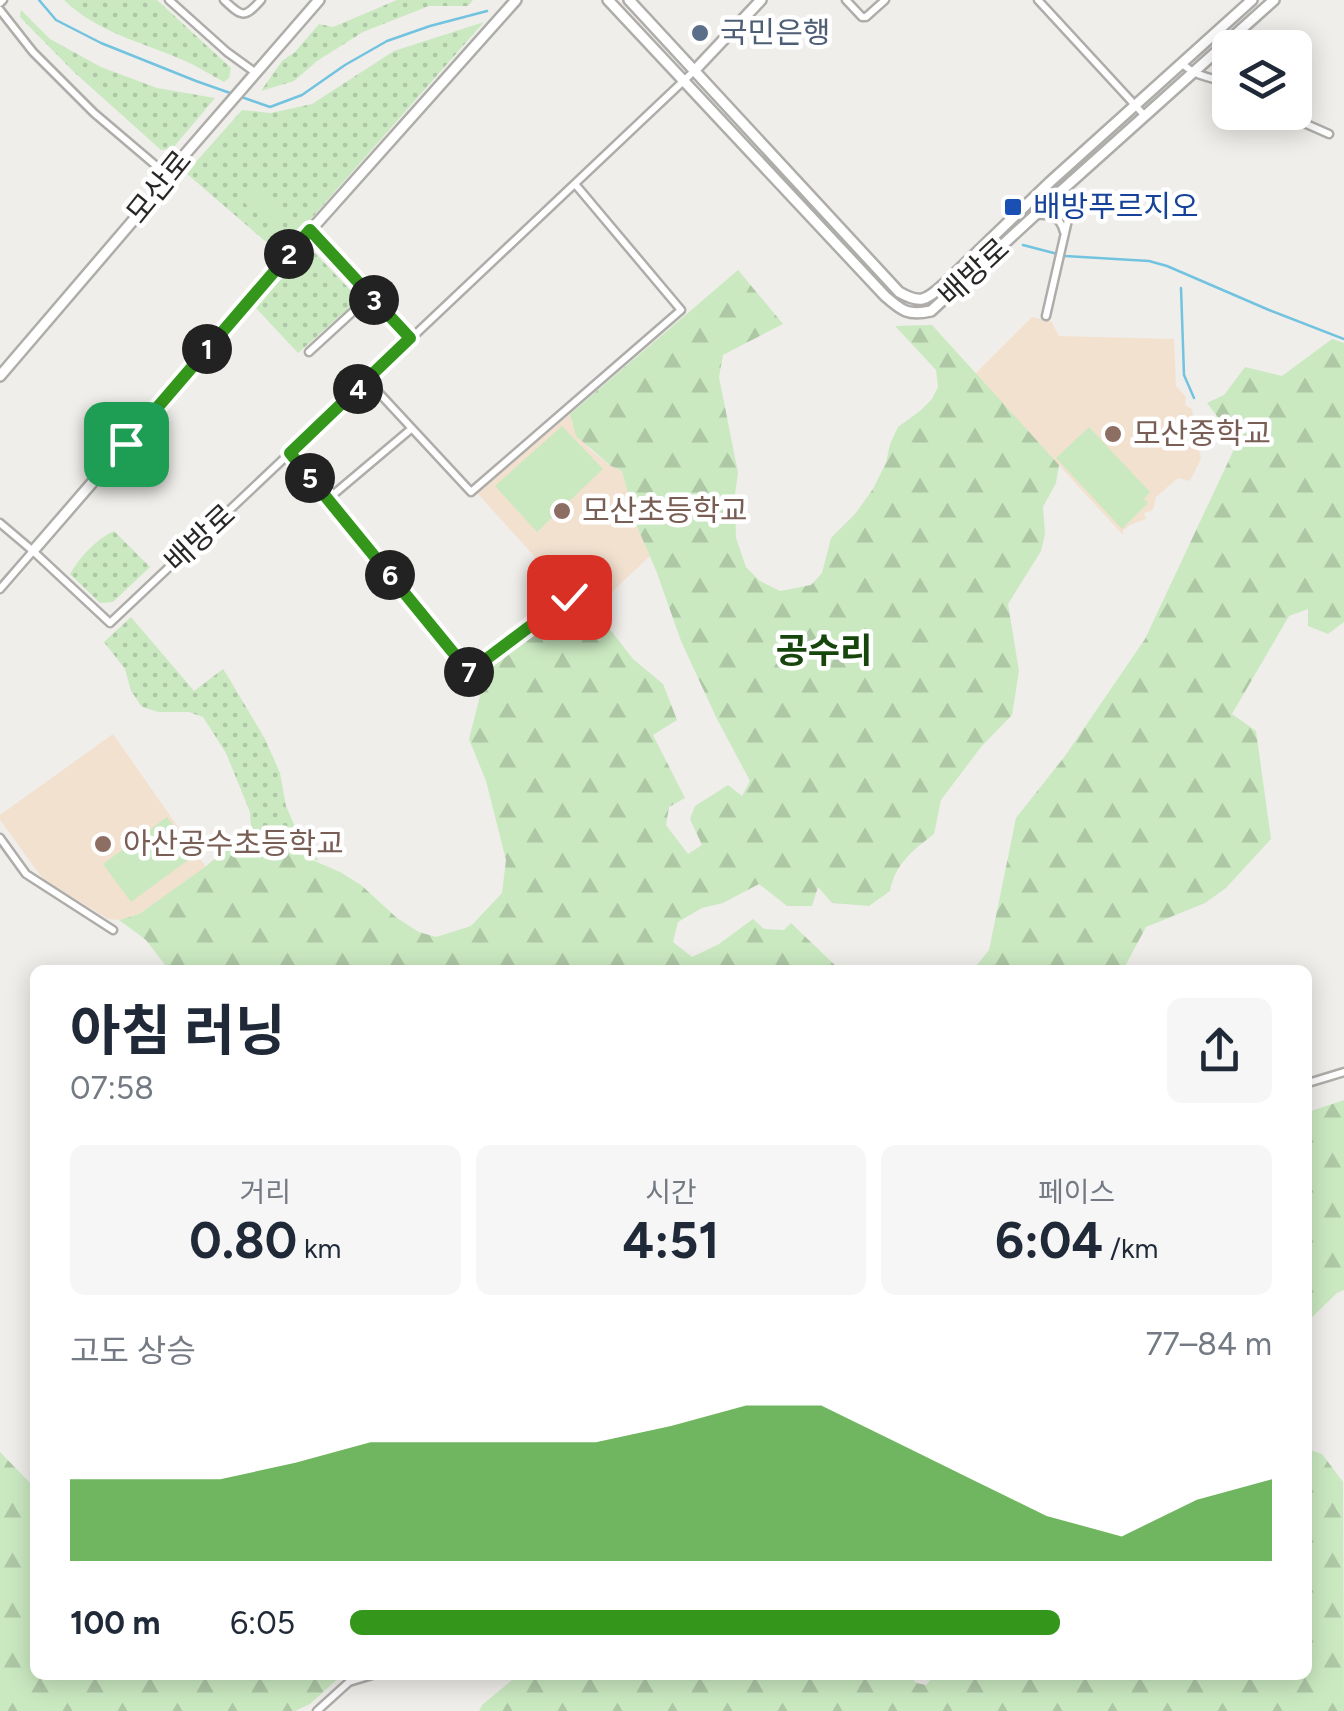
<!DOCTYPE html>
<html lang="ko">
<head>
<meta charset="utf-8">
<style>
  :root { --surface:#fff; --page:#f6f6f7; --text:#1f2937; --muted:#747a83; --accent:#34971c }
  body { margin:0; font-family:Figtree,"Noto Sans KR",sans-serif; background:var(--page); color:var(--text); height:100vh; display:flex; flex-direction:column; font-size:38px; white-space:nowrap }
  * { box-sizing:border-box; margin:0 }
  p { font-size:32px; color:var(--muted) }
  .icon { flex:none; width:55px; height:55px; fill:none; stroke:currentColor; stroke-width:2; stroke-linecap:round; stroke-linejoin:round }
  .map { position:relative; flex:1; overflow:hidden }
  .details { position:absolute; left:30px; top:965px; width:1282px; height:715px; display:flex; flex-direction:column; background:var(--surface); border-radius:15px; box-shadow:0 5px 25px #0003 }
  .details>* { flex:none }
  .tools { position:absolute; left:1212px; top:30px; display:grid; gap:20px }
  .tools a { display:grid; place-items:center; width:100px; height:100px; border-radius:15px; background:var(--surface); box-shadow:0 5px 25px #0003; font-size:50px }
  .pin { position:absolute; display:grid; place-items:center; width:85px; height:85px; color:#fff; margin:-42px; border-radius:20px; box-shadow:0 5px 15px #0006 }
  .km { position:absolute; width:50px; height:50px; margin:-25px; border-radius:50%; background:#222; color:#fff; font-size:28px; line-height:50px; text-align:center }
  .round { display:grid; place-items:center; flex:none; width:105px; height:105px; border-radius:15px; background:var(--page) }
  .overview { display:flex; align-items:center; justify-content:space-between; height:170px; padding:0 40px }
  h1 { font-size:55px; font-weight:700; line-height:75px }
  .stats { display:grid; grid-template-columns:repeat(3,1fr); gap:15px; height:170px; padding:10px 40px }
  .stats div { display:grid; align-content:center; border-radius:15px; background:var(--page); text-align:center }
  .stats b { font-size:50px; font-weight:700 }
  .stats small { font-size:28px; font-weight:400 }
  .stats p { font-size:28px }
  .chart { height:280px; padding:20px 40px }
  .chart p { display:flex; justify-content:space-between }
  .chart svg { width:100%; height:180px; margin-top:10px; fill:var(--accent); opacity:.7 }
  ul { padding:0 40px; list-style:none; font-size:32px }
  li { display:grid; grid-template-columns:160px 120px 1fr; align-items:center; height:75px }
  li i { height:25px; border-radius:12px; background:var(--accent) }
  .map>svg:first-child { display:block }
</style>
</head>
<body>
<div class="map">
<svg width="1344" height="1711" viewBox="0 0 1344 1711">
  <defs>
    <pattern id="forest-firs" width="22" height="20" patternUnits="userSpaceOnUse" patternTransform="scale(2.5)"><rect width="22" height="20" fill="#cae9c1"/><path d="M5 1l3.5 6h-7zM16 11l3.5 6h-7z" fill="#aec8a6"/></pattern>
    <pattern id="park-dots" width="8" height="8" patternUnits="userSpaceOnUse" patternTransform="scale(2.5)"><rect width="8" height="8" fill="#cae9c1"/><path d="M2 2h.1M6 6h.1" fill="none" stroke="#aec8a6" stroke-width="1.8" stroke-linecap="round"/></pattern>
  </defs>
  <rect width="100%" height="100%" fill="#f0eeea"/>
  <path fill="#f3e1d0" d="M1032,317L1051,321L1059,336L1174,339L1176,386L1186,397L1185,405L1192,409L1201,459L1190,481L1178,478L1156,497L1153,510L1144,513L1146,519L1130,525L1123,531V535L975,374Z
    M570,414L572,423L589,449L611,466L622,471L636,524L650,556L594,609L583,610L477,493Z
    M113,734L206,867L139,914L119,920L108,919L43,879L0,820V815Z"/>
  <path fill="url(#forest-firs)" d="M738,270L783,324L723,355L719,377L738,473L735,494L736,538L746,567L760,581L780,591L811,585L822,573L831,538L855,514L873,489L886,463L890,444L898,427L920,411L932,399L938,387L936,370L895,326L932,325L1059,465L1056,483L1043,507L1045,534L1041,551L1008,604L1019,671L1012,715L981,747L941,800L934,834C913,850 895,864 890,891L869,906L832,903L818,887L812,906H787L759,884L723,903L702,908L678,922L673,942L692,957L719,944L753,919L764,929L784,930L791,923L840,970H169L146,940L119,920L139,914L205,867L224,851L252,843L294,852L340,872L361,885L397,918L419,932L436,937L471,926L502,893L506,860L486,781L469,739L480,696L468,681L575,601L583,610L594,609L633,659L663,684L677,720L653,735L685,798L669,807L666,825L688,854L702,845L690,819L695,806L728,785L742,796L750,781L716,717L681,641L657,573L636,524L622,471L611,466L576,436L570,414Z
    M1332,339L1344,343V622L1328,634L1308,626V609L1289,616L1232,714L1256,731L1271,839L1226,888L1205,903L1146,927L1123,970H973L989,950L1016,818L1065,756L1145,639L1237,443L1207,403L1224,395L1245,367L1282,376Z
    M1344,1100V1290L1337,1293L1308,1321V1112Z
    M1308,1449L1322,1454L1343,1482L1344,1711H479L482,1705L518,1675H909L916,1683L926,1685L935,1675H1308Z
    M0,1452L35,1488V1675H342L310,1704L295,1711H0Z"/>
  <path fill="url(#park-dots)" d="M64,0H157L231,68L229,78L224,82C211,75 197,66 183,60C141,42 97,32 64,0Z
    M397,0H473L468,6H429L363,32L317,61L294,81L261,91L282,61L295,52L319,24L333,27Z
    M21,10L50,39L101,67L157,88L215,98L172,149L161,150L74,72L20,17Z
    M484,22L280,254L186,173L242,110L271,113L312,104L394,51Z
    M304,253H315L354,294L351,306L298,353L255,307Z
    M114,531L150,567L113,602L100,603L70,574C80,557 96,539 114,531Z
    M131,617L194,691L223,669L227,675L265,739L280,773L286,806L299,836L319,861L294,852L252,843L250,812L226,753L203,717L189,712H158L142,707L131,691L125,669L104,642Z"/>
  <path fill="#cae9c1" d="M254,183L284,208L270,225L240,199Z
    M562,426L603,469L537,532L495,486Z
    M1089,427L1150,492L1144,499L1148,503L1122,529L1056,458Z
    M167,817L195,855L131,902L103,864Z"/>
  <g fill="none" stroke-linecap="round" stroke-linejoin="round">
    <path stroke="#72c3e0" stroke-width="2.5" d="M39,0L56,20L101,43L196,81L270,107L302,95L345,65L387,41L430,26L487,11
      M1023,245L1065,256L1149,261L1167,266L1269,310L1344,339
      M1181,288L1184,375L1194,398"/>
    <g stroke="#afadaa" stroke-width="11">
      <path id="minor" d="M169,0L227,52L256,73
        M224,0C242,17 244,19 261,0
        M846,0L862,17H866L885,0
        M1038,0L1145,116
        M0,3L3,0
        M0,10L33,52L94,113L167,175
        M1181,63C1201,80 1210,75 1230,85
        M1279,112L1329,134
        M1036,215C1051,214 1060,216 1064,232
        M310,231L410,339
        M1046,316L1070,211L1069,204L1061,191
        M309,352L370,296
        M367,380L471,492L681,310L575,184
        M411,429L328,499L469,672L569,597
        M290,453L328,499
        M0,523L33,551L110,623L694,71
        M0,589L33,551
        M0,838L26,874L113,930
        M1308,1083L1344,1072
        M317,1711L349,1682L372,1675"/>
    </g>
    <g stroke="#afadaa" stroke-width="14">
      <path id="tertiary" d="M608,0L885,296C902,311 908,316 931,311L1061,191L1274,0
        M629,0L899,292C920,304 925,301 943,285L1050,182L1252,0
        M695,70L761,0
        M0,376L160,189L167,175L319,0
        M33,551L310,231L516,0"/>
    </g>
    <use href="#minor" stroke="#fff" stroke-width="6"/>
    <use href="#tertiary" stroke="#fff" stroke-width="9"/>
  </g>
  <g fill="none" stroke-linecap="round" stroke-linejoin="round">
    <g stroke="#fff" stroke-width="20">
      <path id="route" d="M126,444L310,230L410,338L290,453L469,672L569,597"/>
    </g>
    <use href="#route" stroke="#34971c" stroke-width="12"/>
  </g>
  <circle fill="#5c6f8a" stroke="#fff" stroke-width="4" cx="700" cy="33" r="10"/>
  <rect fill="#1a4fb4" stroke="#fff" stroke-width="4" x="1003" y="197" width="20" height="20" rx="5"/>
  <g fill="#8d6e63" stroke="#fff" stroke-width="4">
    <circle cx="1113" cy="434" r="10"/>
    <circle cx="562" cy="511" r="10"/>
    <circle cx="103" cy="844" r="10"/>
  </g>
  <g text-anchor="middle" stroke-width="9" stroke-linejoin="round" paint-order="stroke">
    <g font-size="30" fill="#4e5e75" stroke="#fff" text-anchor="start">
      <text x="720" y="43">국민은행</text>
    </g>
    <g font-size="30" fill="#282726" stroke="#fff">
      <text transform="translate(159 187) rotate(-51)" y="10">모산로</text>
      <text transform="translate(974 272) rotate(-43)" y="10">배방로</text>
      <text transform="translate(200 538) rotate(-43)" y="10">배방로</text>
    </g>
    <g font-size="30" fill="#164399" stroke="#fff" text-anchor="start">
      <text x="1033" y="217">배방푸르지오</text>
    </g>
    <g font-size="30" fill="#785e54" stroke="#fff" text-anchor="start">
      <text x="1133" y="444">모산중학교</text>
      <text x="582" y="521">모산초등학교</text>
      <text x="123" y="854">아산공수초등학교</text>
    </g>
    <g font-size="35" font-weight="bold" fill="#17460d" stroke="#fff">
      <text x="824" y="663">공수리</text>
    </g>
  </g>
</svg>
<div class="tools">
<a><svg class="icon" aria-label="layers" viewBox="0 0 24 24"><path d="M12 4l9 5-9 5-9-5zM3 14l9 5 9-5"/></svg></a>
</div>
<div class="pin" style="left:126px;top:444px;background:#1e9e55"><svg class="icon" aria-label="arrive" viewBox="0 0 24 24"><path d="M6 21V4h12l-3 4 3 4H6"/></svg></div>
<div class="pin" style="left:569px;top:597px;background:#d93025"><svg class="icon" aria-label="check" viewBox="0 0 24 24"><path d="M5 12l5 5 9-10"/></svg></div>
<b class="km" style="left:207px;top:349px">1</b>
<b class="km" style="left:289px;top:254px">2</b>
<b class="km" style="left:374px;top:300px">3</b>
<b class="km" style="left:358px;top:389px">4</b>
<b class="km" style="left:310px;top:478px">5</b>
<b class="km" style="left:390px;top:575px">6</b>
<b class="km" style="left:469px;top:672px">7</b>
<section class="details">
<div class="overview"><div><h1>아침 러닝</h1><p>07:58</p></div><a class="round"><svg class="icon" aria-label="share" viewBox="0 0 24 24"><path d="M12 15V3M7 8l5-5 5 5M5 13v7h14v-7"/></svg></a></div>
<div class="stats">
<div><p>거리</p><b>0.80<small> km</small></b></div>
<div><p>시간</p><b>4:51</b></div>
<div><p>페이스</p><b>6:04<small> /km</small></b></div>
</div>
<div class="chart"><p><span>고도 상승</span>77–84 m</p>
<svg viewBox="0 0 160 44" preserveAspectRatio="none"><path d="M0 44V24L10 24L20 24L30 20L40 15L50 15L60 15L70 15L80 11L90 6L100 6L110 15L120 24L130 33L140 38L150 29L160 24V44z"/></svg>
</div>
<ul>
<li><b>100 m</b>6:05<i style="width:77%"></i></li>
</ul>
</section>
</div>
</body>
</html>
